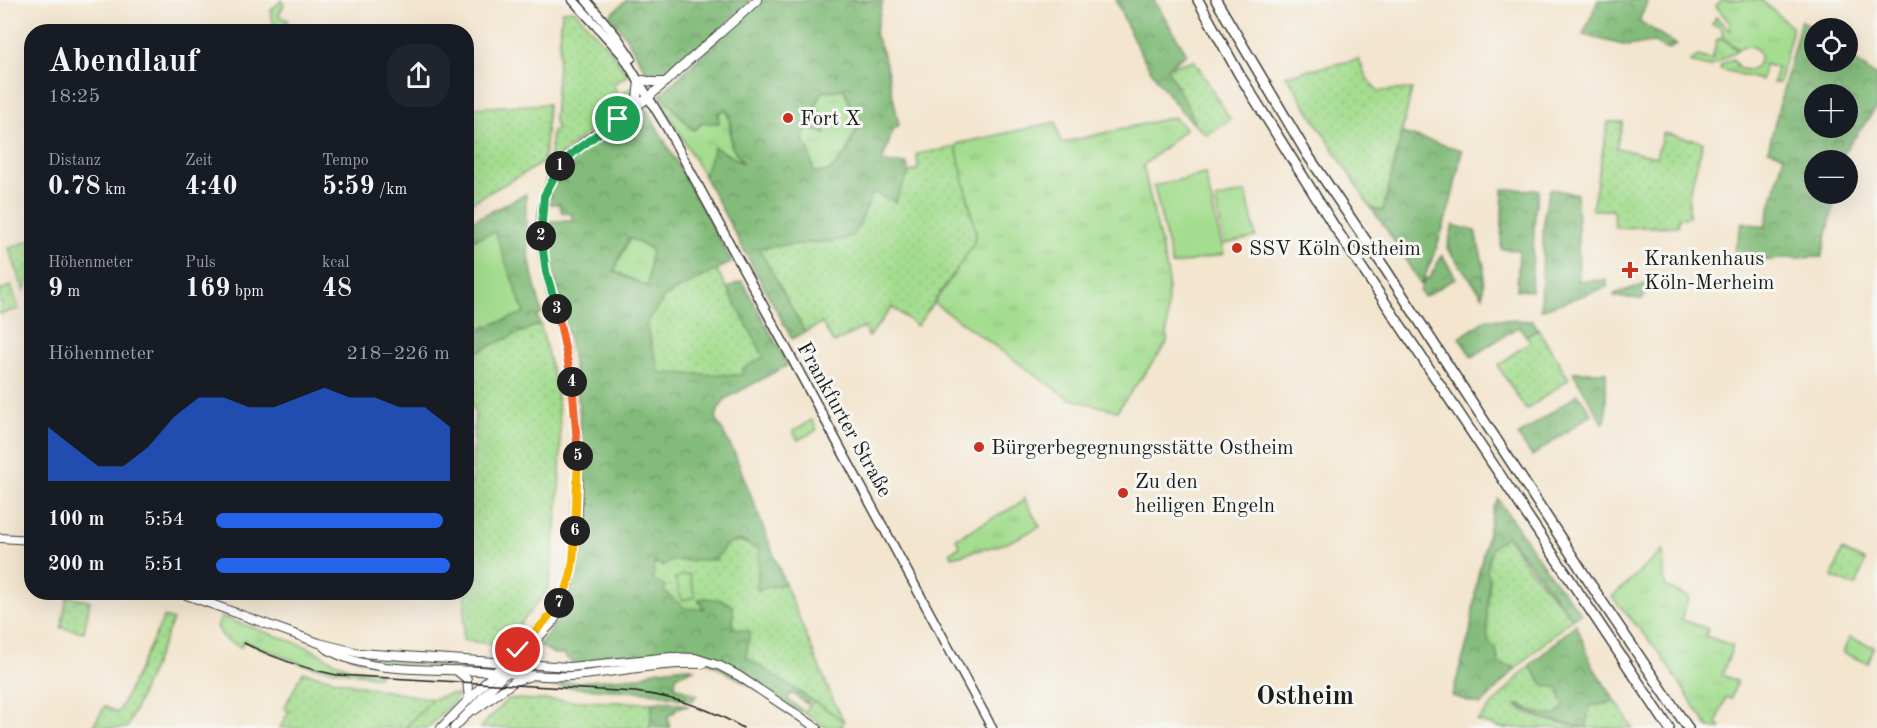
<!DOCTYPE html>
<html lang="de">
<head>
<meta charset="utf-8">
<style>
  :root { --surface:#171b24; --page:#20242c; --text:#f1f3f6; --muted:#9ea1a6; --accent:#2563eb }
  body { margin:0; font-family:"Old Standard TT",serif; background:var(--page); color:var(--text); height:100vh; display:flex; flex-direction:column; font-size:22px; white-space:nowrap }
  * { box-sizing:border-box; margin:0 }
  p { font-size:20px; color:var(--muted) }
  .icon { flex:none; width:33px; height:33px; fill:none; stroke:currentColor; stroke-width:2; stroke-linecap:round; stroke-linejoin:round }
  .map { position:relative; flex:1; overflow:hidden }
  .drawer { position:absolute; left:24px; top:24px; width:450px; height:576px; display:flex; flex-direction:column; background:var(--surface); border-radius:24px; box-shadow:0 6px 24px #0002 }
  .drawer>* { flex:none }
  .fabs { position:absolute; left:1804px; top:18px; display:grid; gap:12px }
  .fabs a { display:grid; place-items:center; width:54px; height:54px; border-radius:50%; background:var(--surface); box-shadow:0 6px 24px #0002; font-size:30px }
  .pin { position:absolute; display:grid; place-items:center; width:51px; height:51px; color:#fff; margin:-26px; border:3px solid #fff; border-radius:50%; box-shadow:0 2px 6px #0007 }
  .km { position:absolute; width:30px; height:30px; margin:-15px; border-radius:50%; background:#222; color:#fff; font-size:16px; line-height:30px; text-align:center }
  .round { display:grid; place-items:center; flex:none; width:63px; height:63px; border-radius:24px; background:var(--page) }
  .head { display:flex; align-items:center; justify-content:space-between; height:102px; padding:0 24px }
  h1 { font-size:33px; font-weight:700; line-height:45px }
  .figures { display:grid; grid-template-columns:repeat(3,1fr); gap:9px; height:102px; padding:6px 24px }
  .figures div { display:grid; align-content:center }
  .figures b { font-size:26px; font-weight:700 }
  .figures small { font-size:16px; font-weight:400 }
  .figures p { font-size:16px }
  .chart { height:168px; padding:12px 24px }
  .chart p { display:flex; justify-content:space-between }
  .chart svg { width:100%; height:108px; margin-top:6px; fill:var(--accent); opacity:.7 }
  ul { padding:0 24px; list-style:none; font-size:20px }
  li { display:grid; grid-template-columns:96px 72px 1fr; align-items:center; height:45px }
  li i { height:15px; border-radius:8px; background:var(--accent) }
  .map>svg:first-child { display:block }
</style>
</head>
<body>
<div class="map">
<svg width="1877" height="728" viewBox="0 0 1877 728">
  <defs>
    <pattern id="grass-tufts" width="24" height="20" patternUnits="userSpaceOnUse" patternTransform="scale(1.5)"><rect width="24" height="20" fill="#a4dd8f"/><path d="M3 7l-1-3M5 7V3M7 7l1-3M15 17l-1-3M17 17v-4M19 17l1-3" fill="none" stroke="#8dbd7b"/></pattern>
    <pattern id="forest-crowns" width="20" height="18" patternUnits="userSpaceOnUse" patternTransform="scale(1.5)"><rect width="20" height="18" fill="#83bc7a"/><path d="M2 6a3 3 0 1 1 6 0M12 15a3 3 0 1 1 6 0" fill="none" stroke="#6a9863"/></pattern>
    <pattern id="park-dots" width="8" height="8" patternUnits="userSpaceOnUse" patternTransform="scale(1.5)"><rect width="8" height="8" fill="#a4dd8f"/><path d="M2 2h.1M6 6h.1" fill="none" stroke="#8dbd7b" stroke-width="1.8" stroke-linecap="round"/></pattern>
  </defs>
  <rect width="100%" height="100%" fill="#f6f6f2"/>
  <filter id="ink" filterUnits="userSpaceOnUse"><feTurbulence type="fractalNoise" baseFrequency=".0167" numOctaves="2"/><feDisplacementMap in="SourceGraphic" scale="12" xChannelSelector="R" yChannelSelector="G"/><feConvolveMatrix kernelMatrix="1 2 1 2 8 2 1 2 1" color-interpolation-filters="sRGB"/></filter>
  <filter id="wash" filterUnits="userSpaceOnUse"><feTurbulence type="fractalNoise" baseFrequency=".008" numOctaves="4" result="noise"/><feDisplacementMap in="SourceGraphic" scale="24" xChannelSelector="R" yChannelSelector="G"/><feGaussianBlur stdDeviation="1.35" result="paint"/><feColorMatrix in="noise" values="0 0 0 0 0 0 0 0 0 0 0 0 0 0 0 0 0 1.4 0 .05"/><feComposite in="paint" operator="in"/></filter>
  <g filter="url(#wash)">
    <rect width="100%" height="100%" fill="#f3e5ce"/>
    <path fill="url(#grass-tufts)" stroke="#607c56" stroke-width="1.5" d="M1721,0H1761L1792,27V32L1779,83H1773L1777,68L1765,64L1761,80L1720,69L1721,65L1732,59L1740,69L1750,70C1770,61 1756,37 1738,49L1722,36L1723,31L1721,30V27L1712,25L1716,17L1731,31L1729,22L1716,6Z
      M1721,38L1737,50L1736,51L1710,67L1689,62L1698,56L1712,60L1717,39L1721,40Z
      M844,89L858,125L847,152L830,171L813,173L809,150L802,139L807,127L825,134L816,106L822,91Z
      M661,94L693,130L725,109C732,121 729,130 731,143C733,150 740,158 744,164L714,147L704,176L660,99Z
      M1174,117L1186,129L1143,166L1168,275L1167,343L1117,411L1068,398L934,303L972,247L976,234L956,147L957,144L1056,122L1061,143Z
      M630,238L651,249L649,288L614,271Z
      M1024,498L1040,527L1007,543L952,557L950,552L960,547L956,538L1021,503Z
      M1663,550L1665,586L1689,597L1681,619L1708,629L1706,636L1733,646L1722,675L1737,681L1731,699L1726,697L1717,722L1721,728H1709L1658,651L1612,597Z
      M222,617L305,646L335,662L355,669L379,673V677L304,665L244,641L241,647L224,639L217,626Z
      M349,656L360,657L484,664L482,667C462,666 441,664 420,664C395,663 373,665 349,656Z
      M450,694L458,695L457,697L428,728H405L432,699Z
      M813,700L844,721L841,726L844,728H827L804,713Z"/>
    <path fill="url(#forest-crowns)" stroke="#506c4b" stroke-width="1.5" fill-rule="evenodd" d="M627,0H752L715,34L659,80L650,78L626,37L610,15Z
      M761,0H883L875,33L885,60L899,125L893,130L882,162L907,164L909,173L895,202L873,193L855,234L842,240L759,248L805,332L792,339L704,176L714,147L743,163L731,145V127L729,116L725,109L718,113L719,123H702L693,130L661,94ZM844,89L858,125L847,152L830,171L814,173L809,150L802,139L807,127L826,134L816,106L822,92Z
      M1116,0H1154L1187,54L1167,68L1192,114L1194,124C1157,87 1135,48 1116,0Z
      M1598,0H1648L1639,21L1677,45L1667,50L1654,42L1627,46L1583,35Z
      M1801,20L1815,31V62H1848V56L1877,77V107L1845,150L1843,160H1815V194H1836L1822,257L1788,258L1731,264L1742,222L1765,227L1784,155L1768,150ZM1815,94H1848V128H1815Z
      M645,106L732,262L665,296L646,325L660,372L742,375L741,369L763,357L727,288L742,281L788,365L725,399L718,410L716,419L734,452L785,584L757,590L753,548C733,530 728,549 715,560L670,561L664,566L654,563L665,586L664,591L667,593L704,607L697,598H717L733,606V628L751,630L746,657L810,698L807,704L792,693L787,699L802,710L800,714L698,656L573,664L563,654H554L539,645L558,620L566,604L574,577L581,452L579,405L570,343L548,248L549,221H572V214L563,213V211H561L560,204H550L551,187L576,152ZM629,238L651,249L648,287L614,271Z
      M1402,133L1462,150C1453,199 1442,239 1421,285L1387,230L1371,208L1383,210Z
      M1503,189L1539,190L1535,211L1531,291L1517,290L1519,250L1501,249Z
      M1550,189L1577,194L1579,281L1607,280V287L1541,310L1544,213Z
      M526,194C524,241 530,268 542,313L537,316L540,324L467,356L466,320L471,331L495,232L467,242L466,224Z
      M1453,225L1475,231L1484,266L1483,296L1447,248Z
      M1442,255L1456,278L1424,297L1420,291L1426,278L1429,279Z
      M1648,283L1650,288L1642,299L1615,297L1614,294Z
      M1487,319L1533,321L1538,329L1526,336L1519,326L1472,357L1459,338Z
      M1573,372H1606V418L1603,424Z
      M1578,394L1592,414L1532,456L1518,436Z
      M1498,499L1547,571L1581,614L1572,618L1508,537L1492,548L1487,613L1488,641L1496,649L1499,664L1514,667L1515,669L1481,705L1452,696L1470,633L1477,580L1494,507Z
      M1576,624L1593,667L1615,700L1609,703L1589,707L1587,728L1556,721H1547L1515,704L1522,705L1528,709L1561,701L1560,692L1544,685L1529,666Z
      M686,667L694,669L676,676L675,686L697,695L692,701L649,692L529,685L533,682L562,683L640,677L654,671Z
      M662,700L689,706L676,708L675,712L668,716L670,728H650L652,703L660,702Z"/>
    <path fill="url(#park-dots)" stroke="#607c56" stroke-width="1.5" d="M282,0L284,4L279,15L280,17L288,20L283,29H278L271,18V10Z
      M574,10L614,55L628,75L613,84L618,95L634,87V96L553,161L550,156L552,131L557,130L554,120L562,11Z
      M1359,59C1364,73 1367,82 1379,91L1412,89L1383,211L1371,208L1286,75Z
      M1194,60L1230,119L1207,135L1194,124L1192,114L1167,68Z
      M548,104L544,162L467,205V108Z
      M1608,122H1623L1616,148L1656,157L1663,133L1703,142L1689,194V217L1678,218V226L1615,228L1613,210H1592Z
      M956,147L976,234L972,247L917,326L892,307L869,337L864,327L834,343L822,323L805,332L759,248L842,240L855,234L873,193L895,202L909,173L918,169L917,154Z
      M29,241L31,242V273L24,291L9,248Z
      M717,270L764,357L742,369V375L660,373L646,325L665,296Z
      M11,286L19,309L0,314V290Z
      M540,324C547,351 555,377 558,405C565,463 556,522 550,580L547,591L502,646L463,640L475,413L467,388V356Z
      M1538,329L1569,379L1526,410L1498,366L1530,341L1526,336Z
      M1507,536L1527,566L1572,618L1515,669L1514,667L1499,664L1496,649L1488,641L1487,613L1490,578L1487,571L1492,548Z
      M737,541C746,542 751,548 759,549L757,590L785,584L833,700L844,721L746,657L750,631L733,628V606C722,598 711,597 698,599L704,609L685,608L664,591L665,586L653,581L654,563L664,566L670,561L715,560L727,544Z
      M1842,550L1865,561L1857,584L1854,586L1834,578L1833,575Z
      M67,597L90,601L84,632L61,628Z
      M164,617L173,620L127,728H92L105,706L118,713Z
      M1529,666L1544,685L1559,688L1561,701L1565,704L1557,715C1537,718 1526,703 1515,705C1535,721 1561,722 1585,728H1501L1477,721Z
      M303,672L365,687L432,699L405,728H349L345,726L343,728H280L289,711L284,708Z
      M508,699L652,703L650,728H480Z
      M1615,700L1633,728H1587L1589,707L1609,703Z"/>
    <path fill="#a4dd8f" stroke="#607c56" stroke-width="1.5" d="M1205,174L1224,254L1172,265L1154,186Z
      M1246,192L1256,237L1225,244L1215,199Z
      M495,232L524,313L471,332L466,320L467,242Z
      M812,420L817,430L798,440L793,431Z
      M689,574L695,597L682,600L675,578Z
      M1849,638L1874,647L1868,663L1843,653Z"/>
  </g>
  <g filter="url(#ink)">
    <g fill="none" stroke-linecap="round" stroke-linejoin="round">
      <g stroke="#3c3a37" stroke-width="10">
        <path id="secondary" d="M643,80L652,82H664
          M636,106L639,82
          M0,538L32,540
          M178,592L319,643L359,653L569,667L671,657L695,658L720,666L739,676L817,728
          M324,647C367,675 430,668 480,671C510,673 541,678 571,676C615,673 659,662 703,664
          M457,671L467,679L469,699
          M475,710L515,681L528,677
          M441,728L545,621L562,597
          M454,728L553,622C589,565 580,420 567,354C556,295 520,227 557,170C576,141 618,121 645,100C659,89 672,75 686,63C709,42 734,22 757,0"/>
      </g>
      <g stroke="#3c3a37" stroke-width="11">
        <path id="primary" d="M573,0L622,54L667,128L992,728
          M586,0L617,37L631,58"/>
      </g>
      <g stroke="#3c3a37" stroke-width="12">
        <path id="motorway" d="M1198,0L1239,74L1334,226L1669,728
          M1216,0L1307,154L1386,270L1599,597L1688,728"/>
      </g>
      <use href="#secondary" stroke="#fff" stroke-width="8"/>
      <use href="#primary" stroke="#fff" stroke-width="8"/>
      <use href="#motorway" stroke="#fff" stroke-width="9"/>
      <path stroke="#1c1c1c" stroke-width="1.5" d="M244,643C274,658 304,669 337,675L635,692C674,697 708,707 743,728"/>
    </g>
  </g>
  <g fill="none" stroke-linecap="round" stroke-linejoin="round" filter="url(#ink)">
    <g stroke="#fff" stroke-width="12">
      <path id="split-1" d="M560,166L575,151L618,119"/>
    </g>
    <g stroke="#fff" stroke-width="12">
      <path id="split-2" d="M541,236L544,196L560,166"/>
    </g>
    <g stroke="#fff" stroke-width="12">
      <path id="split-3" d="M541,236L546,272L557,309"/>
    </g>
    <g stroke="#fff" stroke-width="12">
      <path id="split-4" d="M557,309L572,382"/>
    </g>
    <g stroke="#fff" stroke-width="12">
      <path id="split-5" d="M572,382L578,456"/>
    </g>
    <g stroke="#fff" stroke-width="12">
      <path id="split-6" d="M575,531L578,456"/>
    </g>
    <g stroke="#fff" stroke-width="12">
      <path id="split-7" d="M559,603C573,581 574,556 575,531"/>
    </g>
    <g stroke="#fff" stroke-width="12">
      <path id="split-8" d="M518,650L545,621L559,603"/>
    </g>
    <use href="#split-1" stroke="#22a559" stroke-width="8"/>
    <use href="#split-2" stroke="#22a559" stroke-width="8"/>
    <use href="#split-3" stroke="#22a559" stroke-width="8"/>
    <use href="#split-4" stroke="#f0652b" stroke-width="8"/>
    <use href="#split-5" stroke="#f0652b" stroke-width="8"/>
    <use href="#split-6" stroke="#f5b400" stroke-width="8"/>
    <use href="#split-7" stroke="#f5b400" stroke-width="8"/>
    <use href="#split-8" stroke="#f5b400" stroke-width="8"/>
  </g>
  <g fill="#c8321e" stroke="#f6f6f2" stroke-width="2">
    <circle cx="788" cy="118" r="6"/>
    <circle cx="1237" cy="248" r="6"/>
    <path d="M1627 261h6v6h6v6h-6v6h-6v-6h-6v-6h6z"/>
    <circle cx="979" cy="447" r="6"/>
    <circle cx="1123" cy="493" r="6"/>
  </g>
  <g text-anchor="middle" stroke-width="6" stroke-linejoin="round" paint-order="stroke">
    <g font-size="21" fill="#1c1c1c" stroke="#f6f6f2" text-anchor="start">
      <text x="800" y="125">Fort X</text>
      <text x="1249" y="255">SSV Köln Ostheim</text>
      <text x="1644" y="265">Krankenhaus<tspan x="1644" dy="24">Köln-Merheim</tspan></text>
      <text x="991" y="454">Bürgerbegegnungsstätte Ostheim</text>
      <text x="1135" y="488">Zu den<tspan x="1135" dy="24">heiligen Engeln</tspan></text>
    </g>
    <g font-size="21" fill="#1c1c1c" stroke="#f6f6f2">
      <text transform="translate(845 419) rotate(61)" y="7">Frankfurter Straße</text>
    </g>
    <g font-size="27" font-weight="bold" fill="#1c1c1c" stroke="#f6f6f2">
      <text x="1305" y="704">Ostheim</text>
    </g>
  </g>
</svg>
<div class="fabs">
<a><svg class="icon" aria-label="locate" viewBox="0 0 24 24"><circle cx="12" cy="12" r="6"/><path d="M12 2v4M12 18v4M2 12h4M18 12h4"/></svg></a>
<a>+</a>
<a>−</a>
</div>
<div class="pin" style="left:618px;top:119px;background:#1e9e55"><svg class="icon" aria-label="arrive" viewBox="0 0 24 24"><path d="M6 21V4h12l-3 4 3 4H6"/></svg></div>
<div class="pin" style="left:518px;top:650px;background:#d93025"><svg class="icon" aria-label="check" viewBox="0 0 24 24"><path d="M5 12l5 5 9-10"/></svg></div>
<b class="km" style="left:560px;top:166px">1</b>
<b class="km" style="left:541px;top:236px">2</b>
<b class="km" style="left:557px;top:309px">3</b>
<b class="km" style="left:572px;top:382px">4</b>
<b class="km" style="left:578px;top:456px">5</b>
<b class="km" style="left:575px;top:531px">6</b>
<b class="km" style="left:559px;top:603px">7</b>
<section class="drawer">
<div class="head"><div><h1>Abendlauf</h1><p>18:25</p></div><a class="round"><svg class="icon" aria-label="share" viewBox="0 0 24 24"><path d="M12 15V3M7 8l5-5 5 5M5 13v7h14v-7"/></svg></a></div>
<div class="figures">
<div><p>Distanz</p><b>0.78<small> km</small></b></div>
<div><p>Zeit</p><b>4:40</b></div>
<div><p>Tempo</p><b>5:59<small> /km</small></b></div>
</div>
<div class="figures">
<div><p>Höhenmeter</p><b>9<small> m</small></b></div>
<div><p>Puls</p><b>169<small> bpm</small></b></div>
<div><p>kcal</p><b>48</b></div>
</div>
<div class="chart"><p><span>Höhenmeter</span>218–226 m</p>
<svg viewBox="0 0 160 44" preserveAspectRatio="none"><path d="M0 44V22L10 30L20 38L30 38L40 30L50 18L60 10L70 10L80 14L90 14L100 10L110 6L120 10L130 10L140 14L150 14L160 22V44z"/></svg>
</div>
<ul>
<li><b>100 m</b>5:54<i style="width:97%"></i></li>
<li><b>200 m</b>5:51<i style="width:100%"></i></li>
</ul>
</section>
</div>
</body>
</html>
